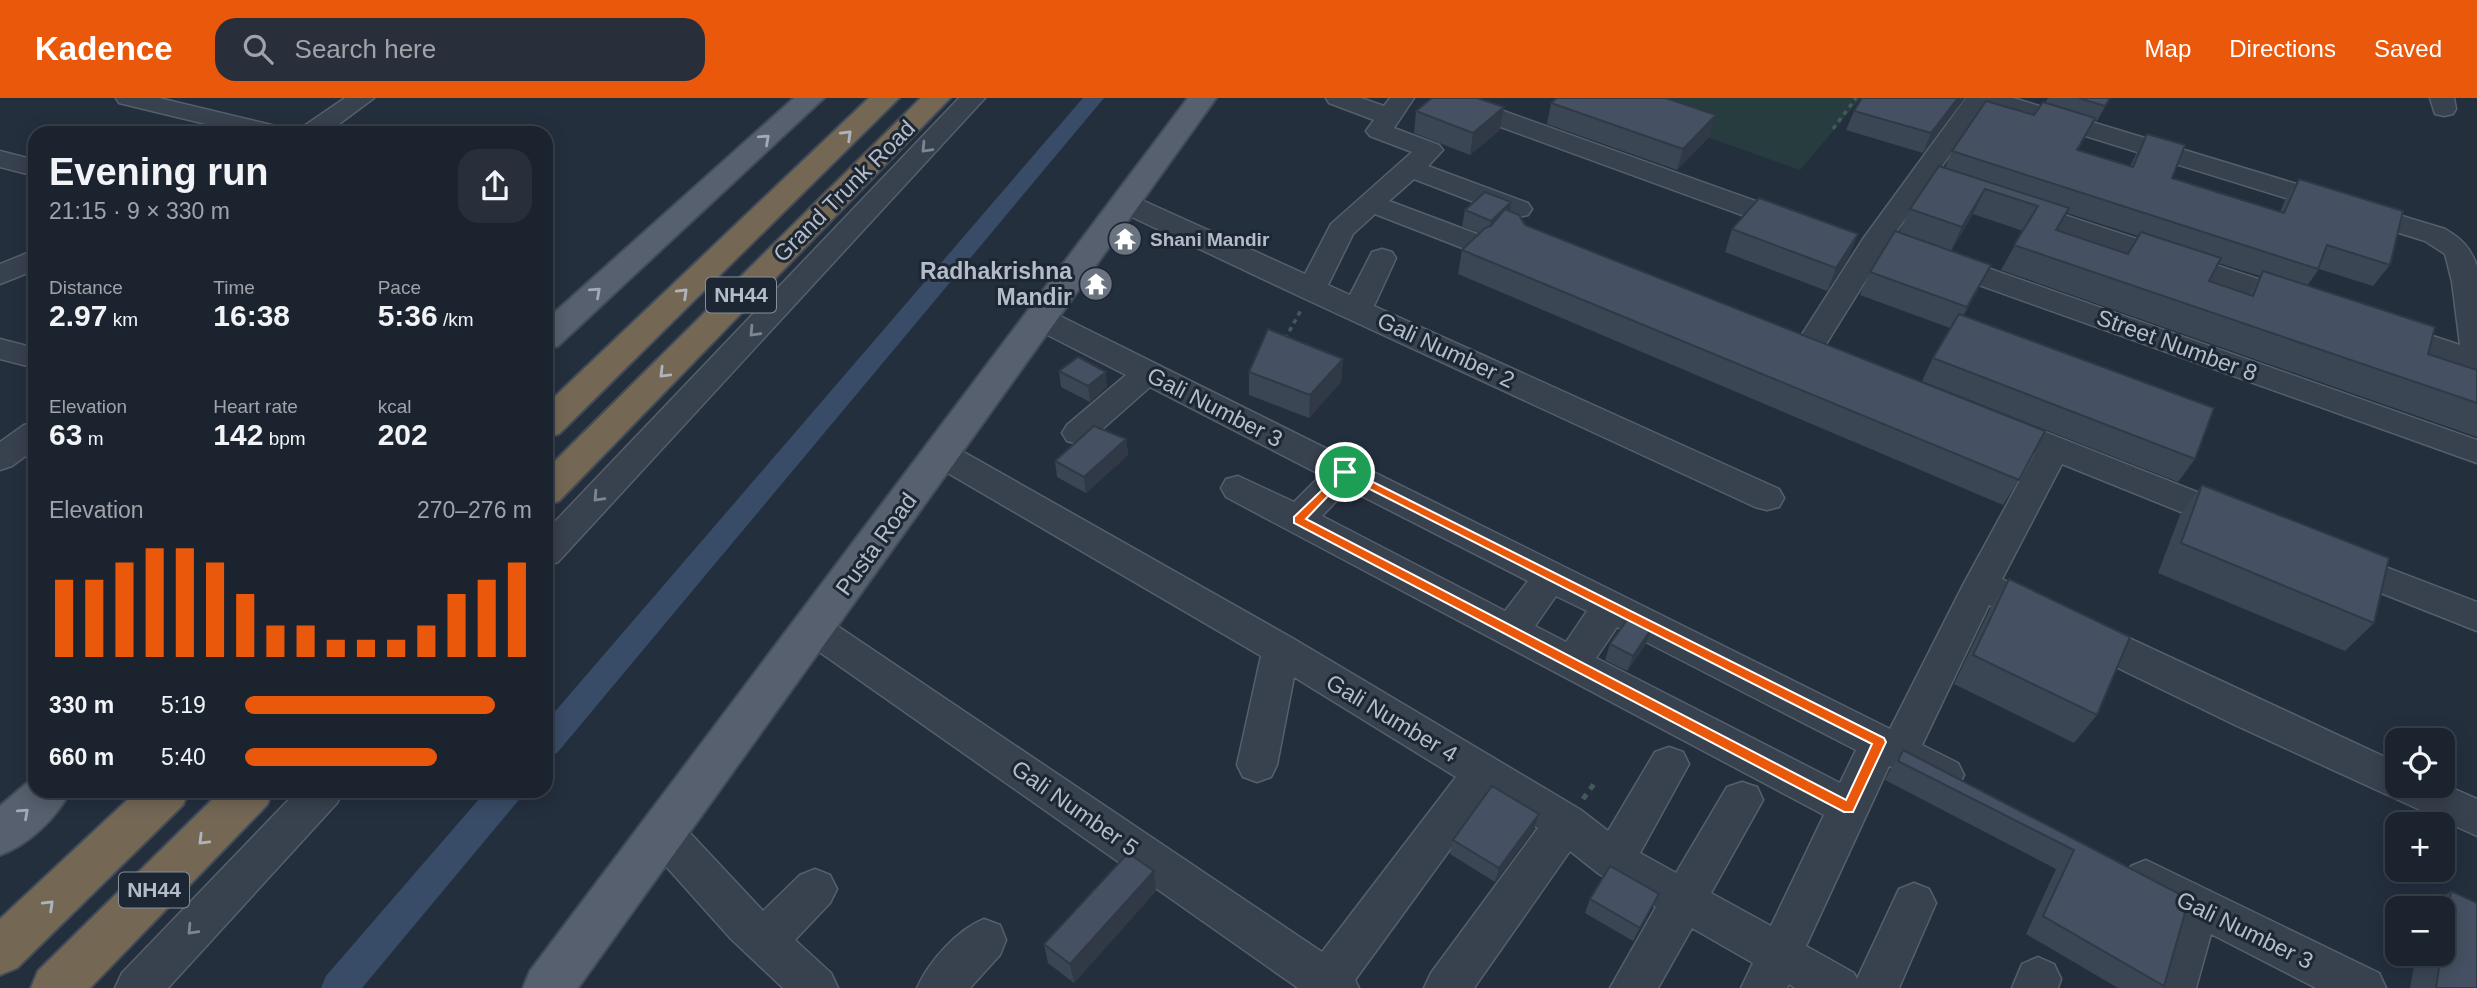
<!DOCTYPE html>
<html lang="en">
<head>
<meta charset="utf-8">
<style>
  :root { --surface:#1b232e; --page:#282f3a; --text:#f1f3f6; --muted:#a0a4aa; --line:#39404a; --accent:#ea580c }
  body { margin:0; font-family:Helvetica,sans-serif; background:var(--page); color:var(--text); height:100vh; display:flex; flex-direction:column; font-size:26px; white-space:nowrap }
  * { box-sizing:border-box; margin:0 }
  p { font-size:23px; color:var(--muted) }
  .icon { flex:none; width:38px; height:38px; fill:none; stroke:currentColor; stroke-width:2; stroke-linecap:round; stroke-linejoin:round }
  .map { position:relative; flex:1; overflow:hidden }
  .sheet { position:absolute; left:28px; top:28px; width:525px; height:672px; display:flex; flex-direction:column; background:var(--surface); border-radius:21px; box-shadow:0 4px 18px #0003,0 0 0 2px var(--line) }
  .sheet>* { flex:none }
  .controls { position:absolute; left:2385px; top:630px; display:grid; gap:14px }
  .controls a { display:grid; place-items:center; width:70px; height:70px; border-radius:14px; background:var(--surface); box-shadow:0 4px 18px #0003,0 0 0 2px var(--line); font-size:35px }
  .pin { position:absolute; display:grid; place-items:center; width:60px; height:60px; color:#fff; margin:-30px; border:4px solid #fff; border-radius:50%; box-shadow:0 2px 7px #0007 }
  .round { display:grid; place-items:center; flex:none; width:74px; height:74px; border-radius:21px; background:var(--page) }
  .summary { display:flex; align-items:center; justify-content:space-between; height:119px; padding:0 21px }
  h1 { font-size:38px; font-weight:700; line-height:52px }
  .figures { display:grid; grid-template-columns:repeat(3,1fr); gap:10px; height:119px; padding:7px 21px }
  .figures div { display:grid; align-content:center }
  .figures b { font-size:30px; font-weight:700 }
  .figures small { font-size:19px; font-weight:400 }
  .figures p { font-size:19px }
  .chart { height:196px; padding:14px 21px }
  .chart p { display:flex; justify-content:space-between }
  .chart svg { width:100%; height:126px; margin-top:7px; stroke:var(--accent); stroke-width:6 }
  ul { padding:0 21px; list-style:none; font-size:23px }
  li { display:grid; grid-template-columns:112px 84px 1fr; align-items:center; height:52px }
  li i { height:18px; border-radius:9px; background:var(--accent) }
  header { display:flex; align-items:center; gap:42px; box-sizing:border-box; height:98px; padding:0 35px; background:var(--accent); color:#fff }
  header strong { font-size:33px }
  nav { display:flex; gap:38px; margin-inline-start:auto; font-size:24px }
  .search { width:490px; height:63px; background:var(--page); display:flex; align-items:center; gap:18px; box-sizing:border-box; padding:0 24px; border-radius:21px; color:var(--muted); font-size:26px }
  .map>svg:first-child { display:block }
</style>
</head>
<body>
<header>
<strong>Kadence</strong>
<div class="search"><svg class="icon" aria-label="search" viewBox="0 0 24 24"><circle cx="10" cy="10" r="6"/><path d="M15 15l6 6"/></svg>Search here</div>
<nav><a>Map</a><a>Directions</a><a>Saved</a></nav>
</header>
<div class="map">
<svg width="2477" height="890" viewBox="0 0 2477 890">
  <rect width="100%" height="100%" fill="#242f3e"/>
  <path fill="#263c3f" d="M1597,0H1861L1800,72Z"/>
  <g fill="none" stroke-linecap="round" stroke-linejoin="round">
    <path fill="#394c67" fill-rule="evenodd" d="M1083,0H1104L557,655L546,659V624Z
      M486,693H522L518,703L362,890H321L326,878Z"/>
    <g stroke="#565f6c" stroke-width="3">
      <path id="minor" d="M116,0H159L284,30L288,35H243L119,5Z
        M345,0H374L327,35H297L301,30Z
        M959,0H985L558,464L546,468V433Z
        M1326,0H1361L1384,8L1390,0H1414L1394,30L1439,47L1443,52L1428,68L1528,105L1532,111L1528,117L1518,119L1508,117L1414,81L1389,103L1485,139L1489,145L1485,151L1475,153L1465,151L1375,116L1353,136L1328,187L1350,197L1372,154L1382,151L1392,154L1396,160L1374,208L1779,391L1784,400L1779,409L1767,412L1755,409L1301,199L1115,111L1111,105L1115,99L1125,97L1135,99L1305,176L1331,126L1412,54L1370,38L1366,33L1374,22L1329,5Z
        M1432,0H1467L1803,120L1807,126L1803,132L1793,134L1783,132L1435,5Z
        M1966,0H2013L2445,131C2462,141 2470,149 2477,168V273L2376,240L2372,233L2376,226L2387,223L2460,247L2452,184L2445,156L2425,143L1985,7L1937,75L2307,197L2312,203L2307,209L2297,212L2287,209L1927,89L1894,137L2477,342V365L1884,153L1818,259L1807,262L1796,259L1792,252L1863,141Z
        M2430,0H2454L2456,11L2453,16L2444,18L2435,16Z
        M0,53L35,62V78L0,69Z
        M35,152V172L0,186V166Z
        M1041,212L1052,214L1890,631L1963,487L2035,355L1985,335L1980,327L1985,319L1996,316L2007,319L2245,413L2250,422L2245,431L2233,435L2062,366L2002,481L2398,665V688H2443V686L2477,701V738L2235,627L1989,507L1922,647L1958,665L1964,677L1958,689L1944,694L1889,668L1806,848L1854,875L1857,881L1899,791L1914,785L1929,791L1936,805L1899,890H1795L1789,886L1787,890H1741L1753,865L1692,830L1658,890H1610L1656,809L1599,776L1570,753L1474,890H1424L1431,875L1538,730L1488,699L1355,882L1359,890H1298L801,541L795,531L801,521L814,516L827,521L1322,854L1456,679L1294,579L1277,667L1271,679L1257,684L1243,679L1237,667L1261,558L929,364L925,356L929,348L941,344L953,348L1294,541L1581,712L1608,733L1655,654L1669,649L1683,654L1689,666L1640,755L1676,775L1727,689L1742,684L1757,689L1763,702L1711,795L1771,828L1824,717L1226,399L1221,390L1226,381L1238,378L1294,404L1321,377L1150,289L1089,343L1078,346L1067,343L1062,335L1067,327L1126,277L1030,228L1026,221L1030,214ZM1348,391L1528,483L1505,513L1322,418ZM1556,498L1587,513L1566,544L1535,528ZM1617,529L1856,652L1840,685L1596,560Z
        M0,241L35,250V270L0,261Z
        M35,324V351L12,368L0,372V344L24,327Z
        M2341,452L2477,504V533L2328,474L2323,465L2328,456Z
        M297,693H343L337,705L168,890H115L122,875Z
        M661,715L676,720L763,813L800,777L815,771L830,777L837,791L830,805L795,842L831,875L838,890H783L731,841L646,746L640,733L646,720Z
        M2146,762L2379,875L2386,890H2316L2211,836L2196,890H2150L2173,817L2131,796L2125,782L2131,768Z
        M984,821L1000,827L1006,842L1000,857L970,890H917C929,863 957,832 984,821Z
        M2038,859L2054,866L2061,881L2058,890H2012L2022,866Z"/>
    </g>
    <g stroke="#414a57" stroke-width="4">
      <path id="major" d="M794,0H824L558,248L546,251V222Z
        M1188,0H1216L578,890H523L530,873Z
        M35,678V693H70C58,719 27,748 0,757V708Z"/>
    </g>
    <g stroke="#434c59" stroke-width="4">
      <path id="highway" d="M869,0H899L559,336L546,339V307Z
        M921,0H950L559,403L546,407V372Z
        M137,693H189L183,707L17,870L0,877V821Z
        M221,693H273L267,707L90,890H31L38,873Z"/>
    </g>
    <path stroke="#44595c" stroke-width="3.5" stroke-dasharray="4.5 4.5" stroke-linecap="butt" d="M1833,31L1856,0
      M1285,241L1301,212"/>
    <path stroke="#44595c" stroke-width="5" stroke-dasharray="6 6" stroke-linecap="butt" d="M1583,701L1594,686"/>
    <use href="#minor" fill="#38414e" fill-rule="evenodd"/>
    <use href="#major" fill="#56606e" fill-rule="evenodd"/>
    <use href="#highway" fill="#746855" fill-rule="evenodd"/>
  </g>
  <path fill="#3b4654" fill-rule="evenodd" d="M1965,0L1923,55L1846,32L1854,13Z
    M2048,0H2110L2097,23L2094,22L2078,52L2130,68L2136,56L2147,36L2172,80L2280,114L2285,102L2299,81L2390,167L2373,188L2319,171L2307,188L2428,256L2477,272V339L2001,172L2023,133L1973,116L1951,153L1979,190L1964,217L2195,361L2178,384L1922,283L1933,260L1950,230L1860,197L1870,174L1899,135L1910,111L1945,70L1952,53L2034,17L2045,5ZM2067,115L2138,138L2127,156L2057,133ZM2218,165L2260,178L2248,196L2209,183Z
    M1551,5L1710,38L1677,72L1547,26Z
    M1416,13L1500,32L1470,57L1414,35Z
    M1465,112L1510,113L1525,127L2019,382L2003,407L1458,176L1462,152L1480,135L1462,128Z
    M1732,131L1858,136L1849,158L1827,193L1725,154Z
    M1343,261L1341,284L1309,320L1249,297V274Z
    M1059,273L1107,289L1090,304L1061,289Z
    M1126,341L1128,357L1086,395L1057,379L1055,363Z
    M2202,387L2374,525L2345,553L2158,475L2180,417Z
    M2009,481L2097,617L2074,645L1954,586L1990,511Z
    M1652,530L1646,546L1627,573L1605,562L1610,546Z
    M1903,652L2189,801L2164,888L2162,890H2118L2026,836L2056,771L1885,682L1890,672Z
    M1539,716L1534,731L1495,784L1450,756L1453,742Z
    M1154,773L1156,793L1074,885L1048,865L1044,846Z
    M2451,793L2477,890H2410L2416,856H2443V810H2427Z
    M1659,796L1633,843L1585,815L1590,801Z"/>
  <path fill="#303945" d="M1958,0H1965L1923,55L1931,35Z
    M1504,9L1500,32L1470,57L1473,35Z
    M1716,17L1710,38L1677,72L1683,51Z
    M1985,91L1973,116L1950,154L1962,129Z
    M1511,104L1509,120L1488,139L1491,123Z
    M1858,136L1849,158L1827,193L1836,170Z
    M1991,167L1979,190L1955,232L1967,209Z
    M1343,261L1341,284L1309,320L1310,297Z
    M1106,274L1107,289L1090,304L1088,288Z
    M1126,341L1128,357L1086,395L1084,379Z
    M1652,530L1646,546L1627,573L1633,558Z
    M1539,716L1534,731L1495,784L1499,770Z
    M1154,773L1156,793L1074,885L1070,866Z
    M1659,796L1652,810L1633,843L1640,830Z"/>
  <path fill="#455162" stroke="#303945" stroke-width="2" d="M1432,0H1477L1504,9L1473,35L1416,13Z
    M1557,0H1666L1716,17L1683,51L1551,5Z
    M1862,0H1958L1931,35L1854,13Z
    M2079,0H2110L2105,8Z
    M1986,3L2034,17L2043,4L2095,20L2077,52L2133,69L2147,36L2185,47L2172,80L2284,115L2299,81L2403,113L2390,167L2327,147L2318,171L1952,53Z
    M1939,68L2069,110L2056,132L2128,156L2141,134L2221,160L2209,183L2253,198L2263,173L2435,229L2428,256L2477,272V305L2014,147L2038,108L1985,91L1962,129L1910,111Z
    M1485,94L1511,104L1491,123L1465,112Z
    M1759,100L1858,136L1836,170L1732,131Z
    M1505,111L1519,117L1525,127L2045,333L2019,382L1462,152L1485,130L1491,128Z
    M1895,133L1991,167L1967,209L1870,174Z
    M1959,216L2214,310L2195,361L1933,260Z
    M1268,231L1343,261L1310,297L1249,274Z
    M1078,259L1106,274L1088,288L1059,273Z
    M1094,328L1126,341L1084,379L1055,363Z
    M2202,387L2389,460L2374,525L2181,445Z
    M2009,481L2130,539L2097,617L1973,557Z
    M1629,519L1652,530L1633,558L1610,546Z
    M1903,652L2189,801L2164,888L2043,818L2074,752L1898,663Z
    M1492,688L1539,716L1499,770L1453,742Z
    M1128,755L1154,773L1070,866L1044,846Z
    M1610,768L1659,796L1640,830L1590,801Z
    M2451,793L2477,805V890H2436L2441,856H2443V845Z"/>
  <defs><path id="oneway-chevron" d="M-2-3.5L2.5 0L-2 3.5" fill="none" stroke-width="1.6" stroke-linecap="round" stroke-linejoin="round" transform="scale(1.75)"/></defs>
  <g stroke="#aeb4bd">
    <use href="#oneway-chevron" transform="translate(847 37) rotate(-44)"/>
    <use href="#oneway-chevron" transform="translate(683 195) rotate(-44)"/>
    <use href="#oneway-chevron" transform="translate(664 275) rotate(135)"/>
    <use href="#oneway-chevron" transform="translate(203 742) rotate(135)"/>
    <use href="#oneway-chevron" transform="translate(49 807) rotate(-44)"/>
  </g>
  <g stroke="#a1aab7">
    <use href="#oneway-chevron" transform="translate(765 41) rotate(-42)"/>
    <use href="#oneway-chevron" transform="translate(596 194) rotate(-42)"/>
    <use href="#oneway-chevron" transform="translate(24 715) rotate(-42)"/>
  </g>
  <g stroke="#7c8592">
    <use href="#oneway-chevron" transform="translate(926 50) rotate(133)"/>
    <use href="#oneway-chevron" transform="translate(754 234) rotate(133)"/>
    <use href="#oneway-chevron" transform="translate(598 399) rotate(133)"/>
    <use href="#oneway-chevron" transform="translate(192 832) rotate(133)"/>
  </g>
  <path fill="#ea580c" stroke="#fff" stroke-width="2" fill-rule="evenodd" d="M1345,370L1884,640L1886,644L1853,714H1844L1294,425V419ZM1346,379L1872,646L1846,702L1306,421Z"/>
  <defs>
    <g id="temple-disc" transform="scale(1.75)"><circle r="9.5" fill="#6b7280" stroke="#1d2633"/><path d="M0-6L5-2H3V0L6.5 2.5H4V6H1.5V3h-3V6H-4V2.5H-6.5L-3 0V-2H-5Z" fill="#fff"/></g>
  </defs>
  <g fill-rule="evenodd">
    <use href="#temple-disc" x="1125" y="141"/>
    <use href="#temple-disc" x="1096" y="186"/>
  </g>
  <g text-anchor="middle" stroke-width="6" stroke-linejoin="round" paint-order="stroke">
    <g font-size="19" font-weight="bold" fill="#b4bcc9" stroke="#1d2633" text-anchor="start">
      <text x="1150" y="148">Shani Mandir</text>
    </g>
    <g fill="#1d2633" stroke="#878f9c" stroke-width="2">
      <rect x="706" y="179.5" width="70" height="35" rx="5"/>
      <rect x="119" y="774.5" width="70" height="35" rx="5"/>
    </g>
    <g font-size="21" font-weight="bold" fill="#b4bcc9">
      <text x="741" y="204">NH44</text>
      <text x="154" y="799">NH44</text>
    </g>
    <g font-size="23" fill="#b4bcc9" stroke="#1d2633">
      <text transform="translate(844 93) rotate(-45)" y="8">Grand Trunk Road</text>
      <text transform="translate(2177 247) rotate(20)" y="8">Street Number 8</text>
      <text transform="translate(1446 252) rotate(25)" y="8">Gali Number 2</text>
      <text transform="translate(1215 309) rotate(27)" y="8">Gali Number 3</text>
      <text transform="translate(876 446) rotate(-54)" y="8">Pusta Road</text>
      <text transform="translate(1392 620) rotate(31)" y="8">Gali Number 4</text>
      <text transform="translate(1075 710) rotate(35)" y="8">Gali Number 5</text>
      <text transform="translate(2245 832) rotate(26)" y="8">Gali Number 3</text>
    </g>
    <g font-size="23" font-weight="bold" fill="#b4bcc9" stroke="#1d2633" text-anchor="end">
      <text x="1072" y="181">Radhakrishna<tspan x="1072" dy="26">Mandir</tspan></text>
    </g>
  </g>
</svg>
<div class="controls">
<a><svg class="icon" aria-label="locate" viewBox="0 0 24 24"><circle cx="12" cy="12" r="6"/><path d="M12 2v4M12 18v4M2 12h4M18 12h4"/></svg></a>
<a>+</a>
<a>−</a>
</div>
<div class="pin" style="left:1345px;top:374px;background:#1e9e55"><svg class="icon" aria-label="arrive" viewBox="0 0 24 24"><path d="M6 21V4h12l-3 4 3 4H6"/></svg></div>
<section class="sheet">
<div class="summary"><div><h1>Evening run</h1><p>21:15 · 9 × 330 m</p></div><a class="round"><svg class="icon" aria-label="share" viewBox="0 0 24 24"><path d="M12 15V3M7 8l5-5 5 5M5 13v7h14v-7"/></svg></a></div>
<div class="figures">
<div><p>Distance</p><b>2.97<small> km</small></b></div>
<div><p>Time</p><b>16:38</b></div>
<div><p>Pace</p><b>5:36<small> /km</small></b></div>
</div>
<div class="figures">
<div><p>Elevation</p><b>63<small> m</small></b></div>
<div><p>Heart rate</p><b>142<small> bpm</small></b></div>
<div><p>kcal</p><b>202</b></div>
</div>
<div class="chart"><p><span>Elevation</span>270–276 m</p>
<svg viewBox="0 0 160 44" preserveAspectRatio="none"><path d="M5 44V17M15 44V17M25 44V11M35 44V6M45 44V6M55 44V11M65 44V22M75 44V33M85 44V33M95 44V38M105 44V38M115 44V38M125 44V33M135 44V22M145 44V17M155 44V11"/></svg>
</div>
<ul>
<li><b>330 m</b>5:19<i style="width:87%"></i></li>
<li><b>660 m</b>5:40<i style="width:67%"></i></li>
</ul>
</section>
</div>
</body>
</html>
